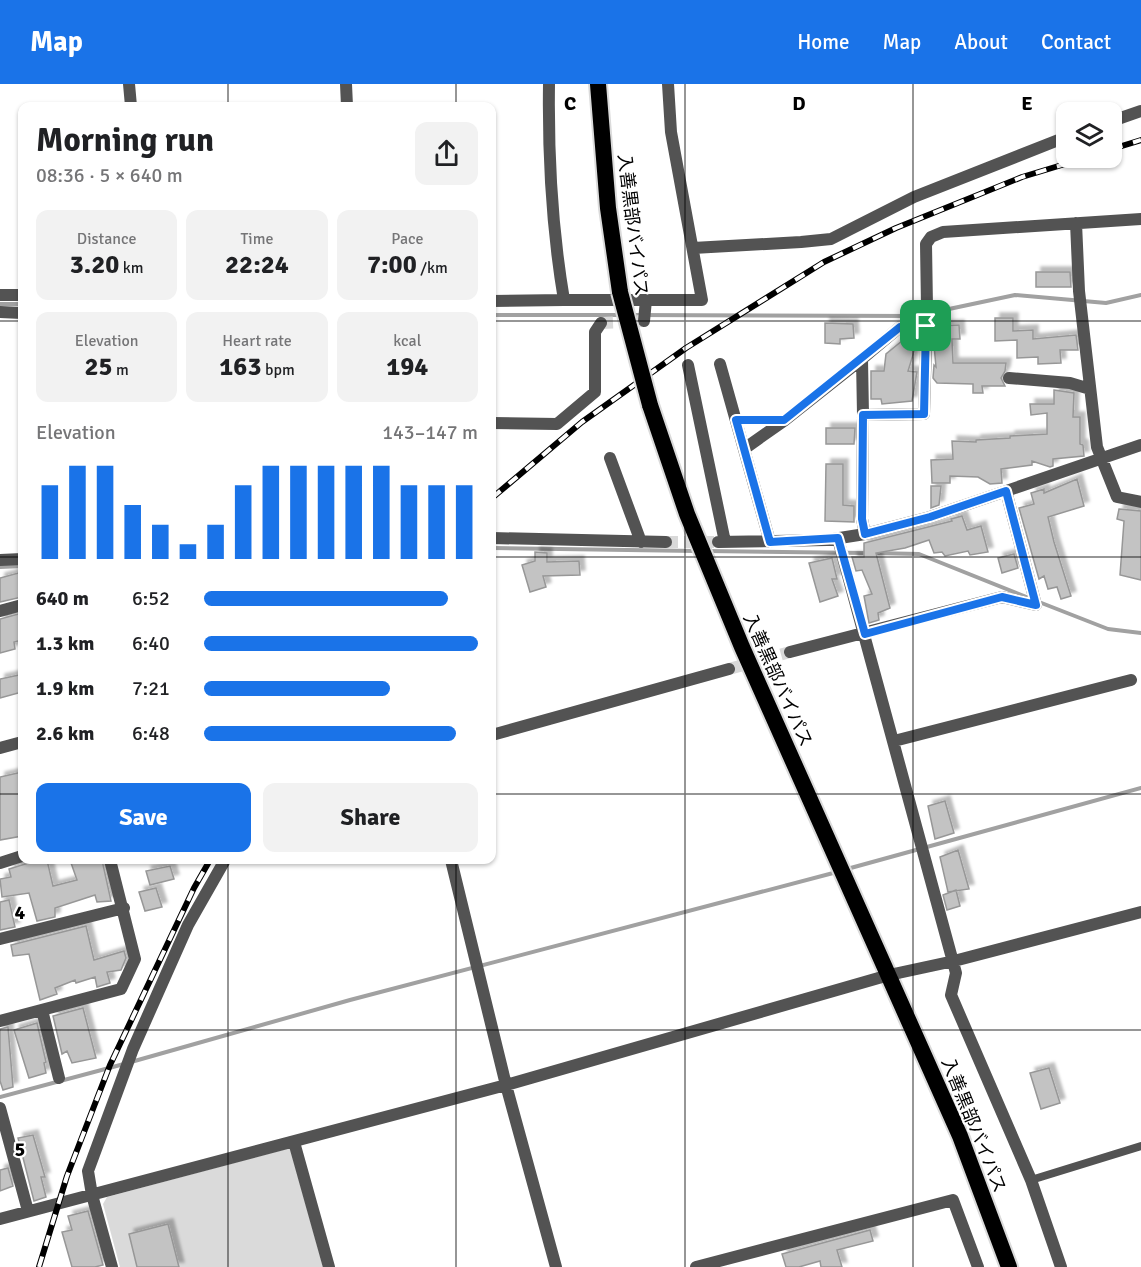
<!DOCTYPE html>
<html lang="en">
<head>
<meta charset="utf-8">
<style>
  :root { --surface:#fff; --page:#f2f2f2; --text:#202124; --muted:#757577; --accent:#1a73e8 }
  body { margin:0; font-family:Signika,"Noto Sans JP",sans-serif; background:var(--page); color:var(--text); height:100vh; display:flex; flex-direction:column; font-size:22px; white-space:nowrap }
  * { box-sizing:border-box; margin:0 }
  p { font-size:20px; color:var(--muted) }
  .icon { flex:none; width:33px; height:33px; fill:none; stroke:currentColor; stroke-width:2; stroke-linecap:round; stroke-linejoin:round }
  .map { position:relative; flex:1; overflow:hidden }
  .side { position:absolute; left:18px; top:18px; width:478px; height:762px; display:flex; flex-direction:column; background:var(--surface); border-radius:12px; box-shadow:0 2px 4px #0004 }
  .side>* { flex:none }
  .buttons { position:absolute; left:1056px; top:18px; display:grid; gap:12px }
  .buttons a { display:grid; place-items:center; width:66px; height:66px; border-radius:12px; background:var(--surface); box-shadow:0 2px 4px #0004; font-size:30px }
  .pin { position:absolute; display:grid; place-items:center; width:51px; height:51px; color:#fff; margin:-26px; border-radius:12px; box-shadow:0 3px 9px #0006 }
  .round { display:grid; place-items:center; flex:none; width:63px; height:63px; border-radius:12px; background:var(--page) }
  .headline { display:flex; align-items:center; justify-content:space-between; height:102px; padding:0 18px }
  h1 { font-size:33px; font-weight:700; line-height:45px }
  .metrics { display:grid; grid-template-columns:repeat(3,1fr); gap:9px; height:102px; padding:6px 18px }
  .metrics div { display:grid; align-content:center; border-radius:12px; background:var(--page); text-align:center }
  .metrics b { font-size:26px; font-weight:700 }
  .metrics small { font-size:16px; font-weight:400 }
  .metrics p { font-size:16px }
  .chart { height:168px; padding:12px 18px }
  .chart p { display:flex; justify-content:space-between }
  .chart svg { width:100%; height:108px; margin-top:6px; stroke:var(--accent); stroke-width:6 }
  .button { display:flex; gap:12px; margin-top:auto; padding:12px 18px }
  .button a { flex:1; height:69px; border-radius:12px; background:var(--accent); color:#fff; font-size:24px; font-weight:700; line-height:69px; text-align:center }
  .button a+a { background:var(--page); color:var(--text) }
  ul { padding:0 18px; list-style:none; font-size:20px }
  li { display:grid; grid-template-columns:96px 72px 1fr; align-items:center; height:45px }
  li i { height:15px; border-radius:8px; background:var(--accent) }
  header { display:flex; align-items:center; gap:36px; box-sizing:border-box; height:84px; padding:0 30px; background:var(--accent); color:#fff }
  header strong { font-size:28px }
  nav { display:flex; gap:33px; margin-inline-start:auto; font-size:21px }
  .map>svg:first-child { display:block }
</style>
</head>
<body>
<header>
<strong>Map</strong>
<nav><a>Home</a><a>Map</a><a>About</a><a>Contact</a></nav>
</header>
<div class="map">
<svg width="1141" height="1183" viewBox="0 0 1141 1183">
  <defs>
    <filter id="shadow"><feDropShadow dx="5" dy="-5" stdDeviation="1.5" flood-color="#0004"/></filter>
  </defs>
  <rect width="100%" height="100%" fill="#fff"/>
  <path fill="#dadada" d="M290,1064L323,1183H120L103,1120L107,1113Z"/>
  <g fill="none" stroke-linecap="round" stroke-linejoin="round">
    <path stroke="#a1a1a1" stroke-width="4" d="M0,220H22
      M492,231H622
      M632,231L916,232L1015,211L1106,219L1141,211
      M492,464L696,467
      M706,467L867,469
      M874,469L919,470L1029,514
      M0,483L22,482
      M1039,518L1108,545L1141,549
      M847,785L1141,704
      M131,978L350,916L837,788
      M0,1013L124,980"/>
  </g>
  <path fill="#c3c3c3" stroke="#979797" stroke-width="1.5" filter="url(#shadow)" d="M1036,188H1070L1071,203H1036Z
    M995,234H1013V247L1033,246V255L1076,251L1078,266H1060L1061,279L1038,280V273L1017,274V256L995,257Z
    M825,239L853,240L854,254L840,255V260L825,259Z
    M959,241L960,255H952L953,279H1006L1005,287L1001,294L1005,302H982L983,309H973V300L937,299L933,294L934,281L936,283L934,261L939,259V242Z
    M908,252L916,261L908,287L917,288L912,317L882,320L881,315H871V287H884L886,270Z
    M1054,306L1074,309L1073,333H1080V360L1083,361L1084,372L1053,375V382L1050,383L1032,377V381L1001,385L1002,399L990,400L978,393L950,392V399H932L931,376L953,375L952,357L976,358V356L1010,354V352L1047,350V329L1031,331L1030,320H1054Z
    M826,344H855L854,360H826Z
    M826,380H843V421L854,422V438L825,437Z
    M1077,395L1084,422L1048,433L1054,458L1071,512L1061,515L1057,503L1048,505L1044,492L1039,495L1019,424L1034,420L1031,409L1044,405V409Z
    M931,402H941L939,421L931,424Z
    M1119,425L1141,427V496L1120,491L1124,437L1117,435Z
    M962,432L967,446L981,442L988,468L970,471L968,467L945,472L942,468L934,469L929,456L905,464L876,469L890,524L878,529L879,536L869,539L864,512L872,510L862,486L856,487L852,473H864V459L952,437L951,435Z
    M535,468L547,469V478L579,477L580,491L543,492L546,503L530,508L522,481L535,477Z
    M1014,470L1018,484L1002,489L998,474Z
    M832,474L837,495H832L838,512L820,518L809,479Z
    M22,488V513L0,518V494Z
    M22,529V556L14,558L15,565L0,569V535Z
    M19,591V596L22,595V608L0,614V595Z
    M22,688V752L0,756V693Z
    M945,717L954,749L935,755L928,722Z
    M958,766L969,805L948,808L940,773Z
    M38,776H47L53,802L77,796L70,776H102L111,817L97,818L95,811L55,824V833L37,837L29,809L2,813L0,795L11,793L9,785Z
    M170,782L174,795L150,801L146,787Z
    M156,804L162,823L145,827L139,808Z
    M956,806L960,822L947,826L943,811Z
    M9,816L15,843L0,846V818Z
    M86,842L94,876L124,867L126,874L121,886L107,888L110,899L97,903L95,893L76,899L75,896L55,904L57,910L40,916L29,870L13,872L11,861Z
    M83,924L96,974L72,979L67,967L62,970L53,932Z
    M37,939L46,978L44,979L46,989L29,994L14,946Z
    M8,943L13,1003L3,1006L0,997V945Z
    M1049,984L1060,1019L1041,1025L1030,989Z
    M33,1051L45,1093H41L46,1113L34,1117L18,1054Z
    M8,1084L13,1102L0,1107V1086Z
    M88,1127L103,1181L95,1183H72L62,1148L72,1146L68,1132Z
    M168,1140L179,1183H137L129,1150Z
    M870,1146L873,1157L837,1166L842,1183H821L820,1177L799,1183H786L782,1170Z"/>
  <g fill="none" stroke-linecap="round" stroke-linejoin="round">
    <path stroke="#d9d9d9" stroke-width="12" stroke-dasharray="12 6" stroke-linecap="butt" d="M601,239L644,237
      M666,458H718
      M729,585L790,568"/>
    <g stroke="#dbdbdb" stroke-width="20">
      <path id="trunk" d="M598,0L608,124L620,208
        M650,321L687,430L742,563L960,1052L1009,1183"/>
    </g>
    <path stroke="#535353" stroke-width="8" d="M1031,1096L1141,1062"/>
    <path stroke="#535353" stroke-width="12" d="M346,0L347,22
      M549,0C548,72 552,145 564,216H702L671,48L668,0
      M1112,37L1141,27
      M1076,139L1079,207L1097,363L1117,413L1141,418
      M693,164L801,158L831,155L914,113L1066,53
      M0,211H22
      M492,217L564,216
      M0,228L22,229
      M644,237L646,216
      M720,280L770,458
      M688,281L725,458
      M1009,294L1070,299L1090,305
      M863,331L862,275L900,243L926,242
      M736,336H785L862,275
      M492,339L557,340L595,308V248L601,239
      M744,365L785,336
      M610,374L641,458
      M865,450L862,435L863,331L924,330L927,223L926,160L931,153L943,148L1141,135
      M492,454L666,458
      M838,455L956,889L951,911L1031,1096L1061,1183
      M718,458L827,456L865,450L930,433L1141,361
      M0,476L22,475
      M0,527L22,521
      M790,568L1002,513L1036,521L1006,407
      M492,651L729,585
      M894,657L1131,596
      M0,664L22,658
      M451,776L506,1001L556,1183
      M0,779L22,772
      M0,855L124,824
      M42,926L59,994
      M0,937L121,905L135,875L110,776
      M0,1024L28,1127
      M294,1058L329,1183
      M0,1135L506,1001L889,891L954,877L1141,828
      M112,1183L92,1111L88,1087L133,965L188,841L225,776
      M696,1183L953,1116L978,1183"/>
    <path stroke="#535353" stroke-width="12" d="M129,0L131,22"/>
    <use href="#trunk" stroke="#000" stroke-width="16"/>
    <g stroke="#000" stroke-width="6">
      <path id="rail" d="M1112,65L1141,56
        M492,414L582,338L686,264L824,178L896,144L1022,93L1085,74
        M39,1183L67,1092L110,981L194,804L210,776"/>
    </g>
    <use href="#rail" stroke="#fff" stroke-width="4" stroke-dasharray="11" stroke-linecap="butt"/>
    <g stroke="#dbdbdb" stroke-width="20" stroke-linecap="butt">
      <path id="trunk-bridge" d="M620,208L650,321"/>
    </g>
    <use href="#trunk-bridge" stroke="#000" stroke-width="16"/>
  </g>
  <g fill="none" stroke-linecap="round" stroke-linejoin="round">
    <g stroke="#fff" stroke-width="12">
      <path id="route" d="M926,242L924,330L863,331L862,435L865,450L930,433L1006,407L1036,521L1002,513L865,550L838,454L770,458L736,336H784L900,243Z"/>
    </g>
    <use href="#route" stroke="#1a73e8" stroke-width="8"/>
  </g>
  <path fill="none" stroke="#000" stroke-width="1.5" stroke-opacity="0.55" d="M228,0V22M456,0V22M685,0V1183M913,0V1183M0,237H22M492,237H1141M0,473H22M492,473H1141M0,710H22M492,710H1141M228,776V1183M456,776V1183M0,946H1141"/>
  <g text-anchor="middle" stroke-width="4.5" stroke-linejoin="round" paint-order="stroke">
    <g font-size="18" fill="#000" stroke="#fff">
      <text transform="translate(633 141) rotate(83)" y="6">入善黒部バイパス</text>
      <text transform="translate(778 596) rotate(66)" y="6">入善黒部バイパス</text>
      <text transform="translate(974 1041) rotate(68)" y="6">入善黒部バイパス</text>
    </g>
  </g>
  <g font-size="20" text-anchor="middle" font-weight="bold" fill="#000" stroke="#fff" stroke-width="4.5" stroke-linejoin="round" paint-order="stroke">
    <text x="570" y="26">C</text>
    <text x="799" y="26">D</text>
    <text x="1027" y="26">E</text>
    <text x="20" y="835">4</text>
    <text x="20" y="1072">5</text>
  </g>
</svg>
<div class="buttons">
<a><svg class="icon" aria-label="layers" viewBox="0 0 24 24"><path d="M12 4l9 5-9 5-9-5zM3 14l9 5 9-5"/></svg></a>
</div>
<div class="pin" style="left:926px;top:242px;background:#1e9e55"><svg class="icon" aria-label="arrive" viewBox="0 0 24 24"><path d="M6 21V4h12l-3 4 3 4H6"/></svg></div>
<section class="side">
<div class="headline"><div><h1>Morning run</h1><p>08:36 · 5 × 640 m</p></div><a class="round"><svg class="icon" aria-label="share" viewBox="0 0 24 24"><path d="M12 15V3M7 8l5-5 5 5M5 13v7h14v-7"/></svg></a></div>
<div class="metrics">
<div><p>Distance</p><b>3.20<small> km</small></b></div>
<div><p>Time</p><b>22:24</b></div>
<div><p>Pace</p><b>7:00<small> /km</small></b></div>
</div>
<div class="metrics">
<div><p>Elevation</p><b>25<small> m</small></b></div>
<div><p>Heart rate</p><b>163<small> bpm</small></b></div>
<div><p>kcal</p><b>194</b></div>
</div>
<div class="chart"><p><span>Elevation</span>143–147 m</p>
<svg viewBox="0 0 160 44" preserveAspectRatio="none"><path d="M5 44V14M15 44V6M25 44V6M35 44V22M45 44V30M55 44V38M65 44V30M75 44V14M85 44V6M95 44V6M105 44V6M115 44V6M125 44V6M135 44V14M145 44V14M155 44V14"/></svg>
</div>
<ul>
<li><b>640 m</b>6:52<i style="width:89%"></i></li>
<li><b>1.3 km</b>6:40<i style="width:100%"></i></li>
<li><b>1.9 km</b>7:21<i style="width:68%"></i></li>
<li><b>2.6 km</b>6:48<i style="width:92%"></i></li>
</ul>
<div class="button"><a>Save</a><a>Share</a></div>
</section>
</div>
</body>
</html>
